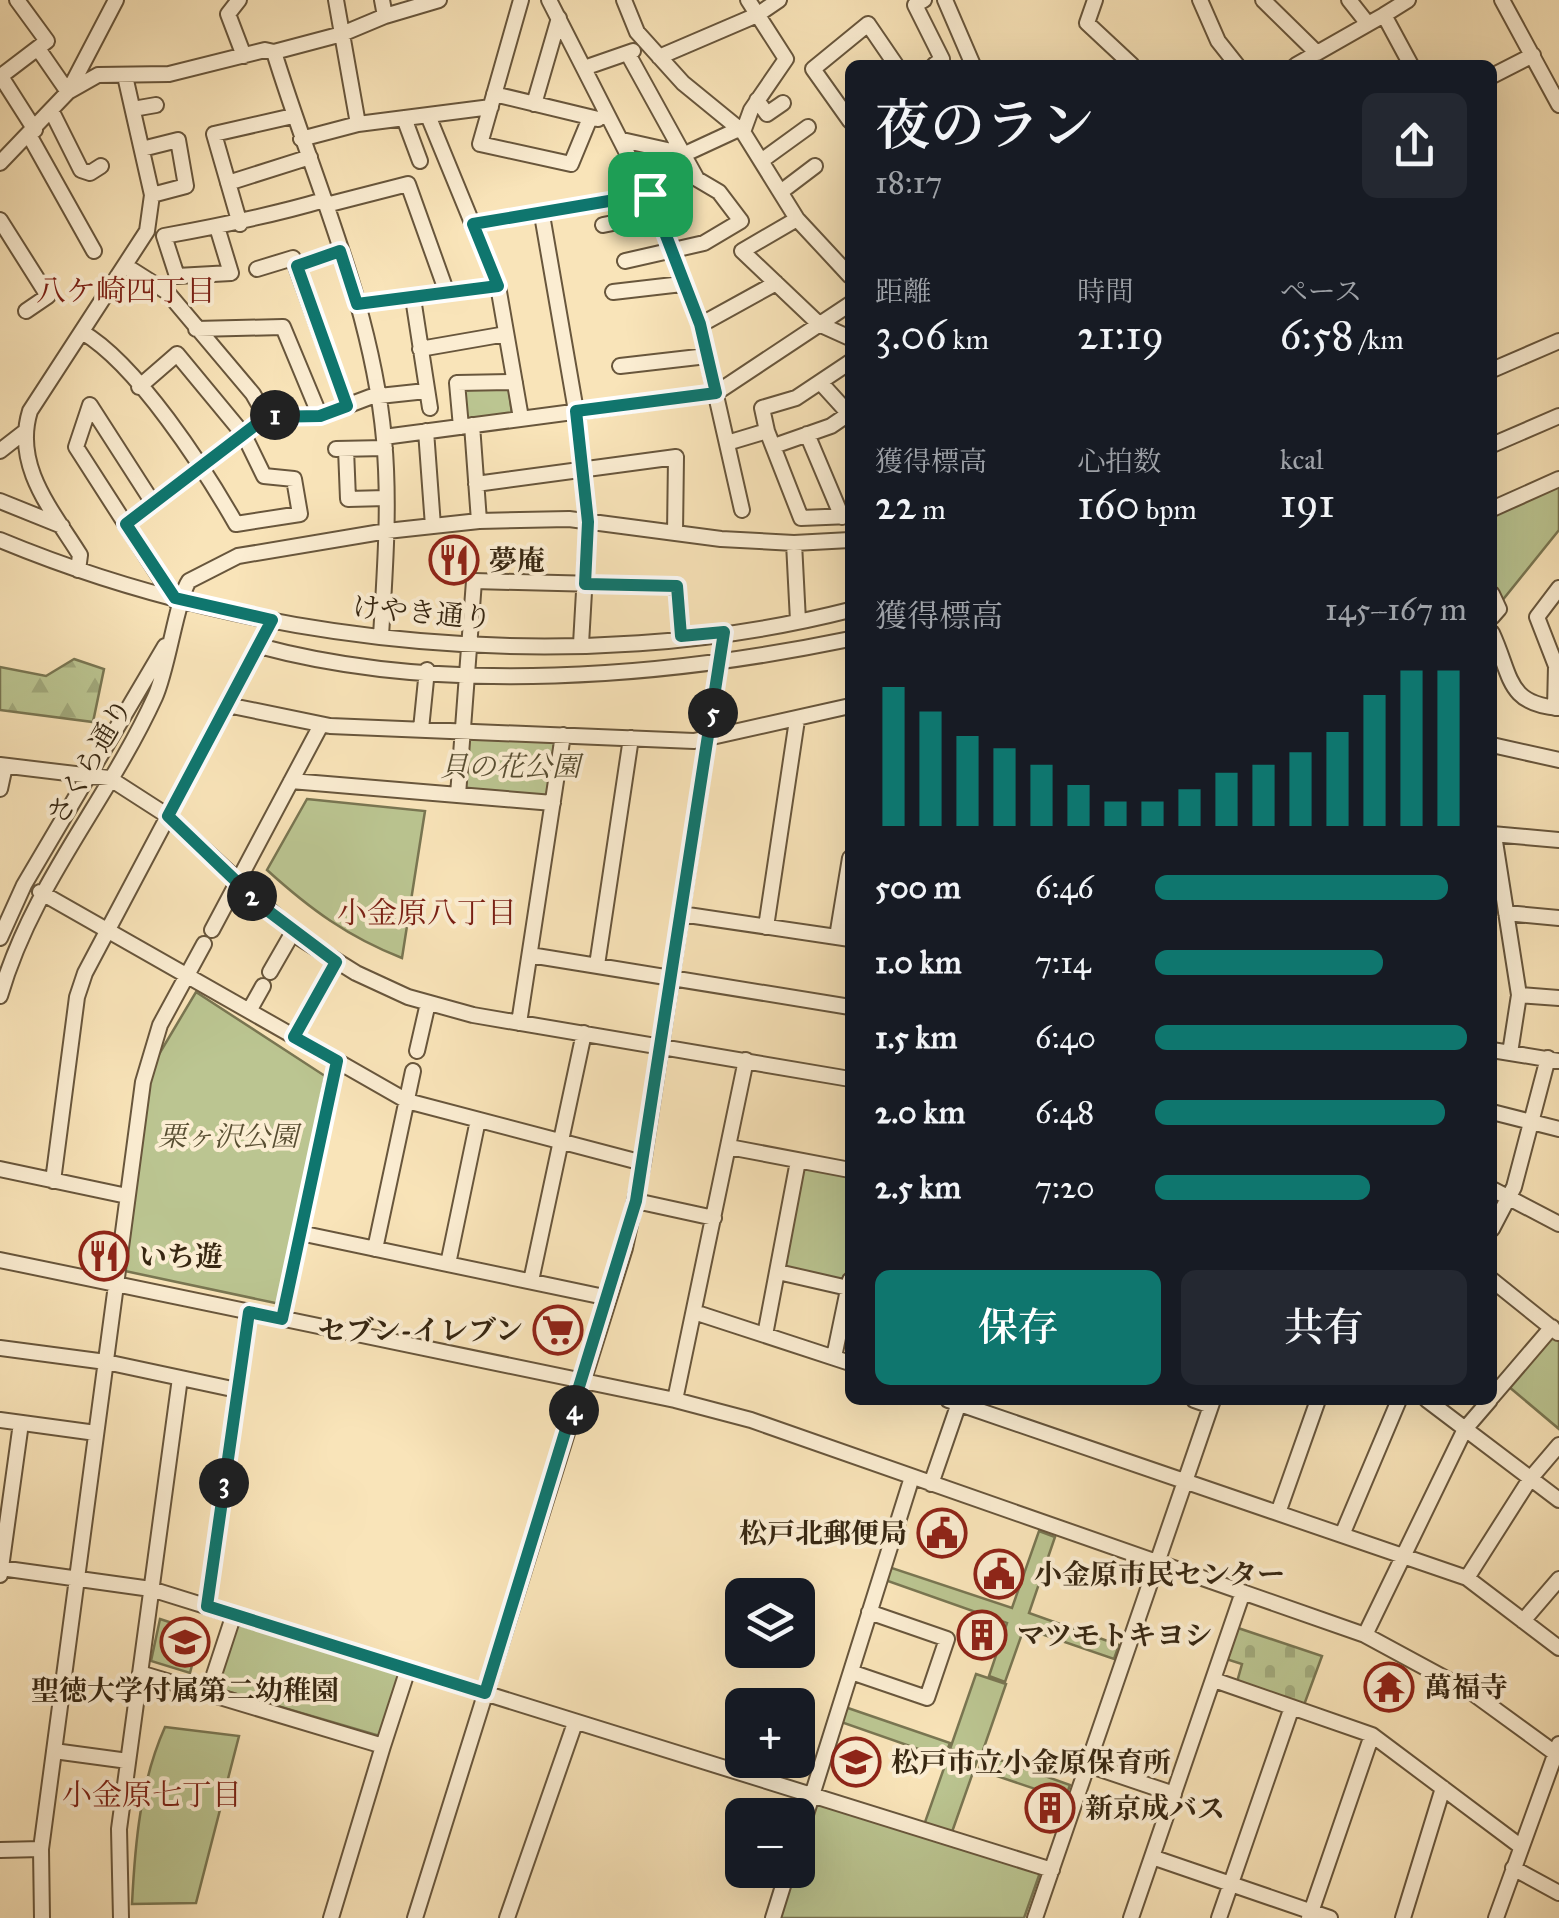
<!DOCTYPE html>
<html lang="ja">
<head>
<meta charset="utf-8">
<style>
  :root { --surface:#171b24; --page:#242831; --text:#f1f3f6; --muted:#9ea1a6; --accent:#0f766e }
  body { margin:0; font-family:"IM FELL Great Primer","Noto Serif JP",serif; background:var(--page); color:var(--text); height:100vh; display:flex; flex-direction:column; font-size:38px; white-space:nowrap }
  * { box-sizing:border-box; margin:0 }
  p { font-size:32px; color:var(--muted) }
  .icon { flex:none; width:55px; height:55px; fill:none; stroke:currentColor; stroke-width:2; stroke-linecap:round; stroke-linejoin:round }
  .map { position:relative; flex:1; overflow:hidden }
  .panel { position:absolute; left:845px; top:60px; width:652px; height:1345px; display:flex; flex-direction:column; background:var(--surface); border-radius:15px; box-shadow:0 10px 40px #0002 }
  .panel>* { flex:none }
  .buttons { position:absolute; left:725px; top:1578px; display:grid; gap:20px }
  .buttons a { display:grid; place-items:center; width:90px; height:90px; border-radius:15px; background:var(--surface); box-shadow:0 10px 40px #0002; font-size:50px }
  .pin { position:absolute; display:grid; place-items:center; width:85px; height:85px; color:#fff; margin:-42px; border-radius:20px; box-shadow:0 5px 15px #0006 }
  .km { position:absolute; width:50px; height:50px; margin:-25px; border-radius:50%; background:#222; color:#fff; font-size:28px; line-height:50px; text-align:center }
  .round { display:grid; place-items:center; flex:none; width:105px; height:105px; border-radius:15px; background:var(--page) }
  .headline { display:flex; align-items:center; justify-content:space-between; height:170px; padding:0 30px }
  h1 { font-size:55px; font-weight:600; line-height:75px }
  .stats { display:grid; grid-template-columns:repeat(3,1fr); gap:15px; height:170px; padding:10px 30px }
  .stats div { display:grid; align-content:center }
  .stats b { font-size:42px; font-weight:600 }
  .stats small { font-size:28px; font-weight:400 }
  .stats p { font-size:28px }
  .chart { height:280px; padding:20px 30px }
  .chart p { display:flex; justify-content:space-between }
  .chart svg { width:100%; height:180px; margin-top:10px; stroke:var(--accent); stroke-width:6 }
  .button { display:flex; gap:20px; margin-top:auto; padding:20px 30px }
  .button a { flex:1; height:115px; border-radius:15px; background:var(--accent); color:#fff; font-size:40px; font-weight:600; line-height:115px; text-align:center }
  .button a+a { background:var(--page); color:var(--text) }
  ul { padding:0 30px; list-style:none; font-size:32px }
  li { display:grid; grid-template-columns:160px 120px 1fr; align-items:center; height:75px }
  li i { height:25px; border-radius:12px; background:var(--accent) }
  .map>svg:first-child { display:block }
</style>
</head>
<body>
<div class="map">
<svg width="1559" height="1918" viewBox="0 0 1559 1918">
  <defs>
    <pattern id="forest-firs" width="22" height="20" patternUnits="userSpaceOnUse" patternTransform="scale(2.5)"><rect width="22" height="20" fill="#bbc591"/><path d="M5 1l3.5 6h-7zM16 11l3.5 6h-7z" fill="#a1a97c"/></pattern>
    <pattern id="cemetery-stones" width="16" height="16" patternUnits="userSpaceOnUse" patternTransform="scale(2.5)"><rect width="16" height="16" fill="#bbc591"/><path d="M2 7V4a2 2 0 0 1 4 0v3zM10 15v-3a2 2 0 0 1 4 0v3z" fill="#a1a97c"/></pattern>
  </defs>
  <rect width="100%" height="100%" fill="#f9e4b9"/>
  <filter id="stains"><feTurbulence type="fractalNoise" baseFrequency=".002" numOctaves="4"/><feColorMatrix values="0 0 0 0 .2 0 0 0 0 .09 0 0 0 0 .02 0 0 0 .5 -.17"/></filter>
  <radialGradient id="worn" r=".72"><stop offset=".6" stop-color="#630" stop-opacity="0"/><stop offset="1" stop-color="#630" stop-opacity=".3"/></radialGradient>
  <path fill="url(#forest-firs)" stroke="#797652" stroke-width="2.5" d="M74,659L104,669L93,722L0,710V667L46,676Z"/>
  <path fill="url(#cemetery-stones)" stroke="#797652" stroke-width="2.5" d="M1238,1628L1322,1656L1304,1705L1237,1682L1242,1664L1226,1659Z"/>
  <path fill="#bbc591" stroke="#797652" stroke-width="2.5" d="M509,389L512,415L467,422L463,390Z
    M1559,484V530L1501,602L1493,582L1492,514Z
    M468,738H554L551,796L463,789Z
    M307,799L425,811L402,958C348,937 310,909 267,870Z
    M196,992L325,1076L280,1304L125,1271L152,1066Z
    M805,1162L850,1170V1281L782,1268Z
    M1553,1334L1559,1339V1429L1508,1386Z
    M1039,1531L1055,1537L1029,1613L1119,1645L1114,1659L1024,1628L1005,1682L989,1676L1007,1623L885,1580L889,1567L1012,1608Z
    M160,1619L191,1629L199,1638L190,1673L151,1661Z
    M238,1621L399,1672L402,1677L383,1737L216,1688Z
    M976,1674L1006,1684L980,1759L950,1749Z
    M845,1707L950,1743L944,1758L841,1722Z
    M165,1727L239,1736L196,1903L132,1904C135,1844 140,1783 165,1727Z
    M950,1751L977,1761L952,1832L924,1825Z
    M983,1754L1070,1785L1065,1799L979,1770Z
    M812,1795L1042,1867L1024,1918H773L788,1870H798V1840Z"/>
  <g fill="none" stroke-linecap="round" stroke-linejoin="round">
    <g stroke="#68563c" stroke-width="18">
      <path id="minor" d="M239,0L228,14L244,56
        M336,0L358,124
        M521,0L480,144L571,164L590,118
        M549,0L658,214L700,325L742,510
        M624,0L637,32L683,83L743,132L797,219L850,276
        M924,0L915,5L942,59L934,65
        M945,0L973,65
        M1095,0L1087,23L1132,65
        M1200,0L1218,41L1237,65
        M1263,0L1317,53
        M1349,0L1368,24L1384,15L1411,65
        M1502,0L1559,105
        M1384,15L1408,0
        M385,16L439,0
        M39,50L68,92L98,75L169,74L265,50L274,52L342,34L385,16L382,0
        M274,52C313,179 372,305 384,439C390,504 385,570 381,636
        M659,57L757,15L779,0
        M1296,65L1368,24
        M584,68L633,51
        M0,75L35,130
        M1,76L47,41L17,0
        M1492,76L1533,55
        M494,94L598,119
        M757,100L767,114L783,103
        M534,104L559,18
        M133,109L156,105
        M52,112L81,170L90,173L101,166
        M404,118L420,161
        M429,118L498,286L521,418
        M850,121L813,69L868,24L896,65
        M743,132L751,110L786,59L748,0
        M29,135L94,251
        M301,139L358,124L491,107
        M622,140L685,154L739,129
        M142,149L178,140L186,186L152,195
        M761,161L808,127
        M0,163L68,92L116,0
        M228,183L310,157
        M782,191L815,166
        M326,205L408,184L447,293
        M542,215L576,411L588,522L581,644
        M797,219L742,251L819,324L850,338
        M0,220L48,296L26,311
        M240,224L214,134L293,116
        M473,224L649,194
        M603,225L658,214
        M217,227L231,273L177,276L164,236C219,226 270,216 324,200
        M625,261L704,243L741,221L719,192L697,179L628,54
        M126,266L167,292L253,394L266,417
        M297,266L340,251
        M257,269L293,258L347,406
        M613,292L682,284
        M413,298L430,408
        M357,304L498,286
        M700,325L776,283
        M196,329L283,327L320,416
        M82,332C137,364 204,468 236,524L300,514L294,479L264,476L244,435L177,354L139,387
        M420,349L506,334
        M620,366L707,356
        M1492,370L1559,341
        M820,382L850,415
        M472,425L479,521
        M461,427L457,383L515,382
        M426,431L433,526
        M767,431L801,518L850,516
        M807,434L842,517
        M384,437L716,393L850,304
        M727,443L767,431L762,408L796,398L850,362
        M1492,445L1559,416
        M774,446L831,426L850,413
        M336,449L385,448
        M346,449L348,499L386,498
        M0,451L23,433
        M476,484L676,457L675,533
        M0,501L62,526
        M153,503L90,405L76,447L175,601
        M1492,509L1559,479
        M126,524L266,417L320,416L370,397L426,391
        M0,540C257,647 579,679 850,610
        M794,543L798,621
        M78,570L80,555C52,510 13,466 30,411L147,231L152,195L125,76
        M1492,594L1499,609L1492,617
        M1492,633C1512,676 1506,704 1559,708
        M259,646C444,696 665,677 850,639
        M227,705L330,726L694,741L850,706
        M1555,708L1556,666L1537,617L1559,588
        M421,729L427,670
        M1492,745L1559,760
        M0,765L109,778L168,816L300,938L356,973L408,997L473,1015L850,1079
        M291,781L553,803
        M0,789L5,766
        M458,795L474,581L677,586L681,637
        M1492,834L1559,840
        M1494,835L1519,995L1510,1053
        M40,892L337,1061L282,1319
        M1506,913L1559,918
        M681,914L850,939
        M766,927L797,720
        M212,930L321,725
        M837,937L850,858
        M0,938L24,885L165,646
        M530,955L850,1007
        M597,965L631,738
        M270,972L293,932
        M1519,995L1559,998
        M0,996C33,883 107,802 155,697C168,669 177,598 189,581L238,556L387,531L479,521L569,519L721,539L794,543L850,540
        M249,1011L263,986
        M519,1023L563,735
        M294,1037L336,962
        M1492,1050L1559,1061
        M417,1051L428,1003
        M337,1061L407,1101L643,1163
        M1492,1112L1559,1129
        M729,1147L850,1170
        M0,1169L127,1196
        M53,1181L77,997L85,973L272,620
        M1492,1189L1559,1224
        M636,1201L714,1218
        M1492,1229L1514,1187L1548,1058
        M300,1233L609,1298
        M375,1249L413,1071
        M0,1260L675,1400L751,1420L1365,1635L1474,1694L1559,1756
        M448,1264L478,1120
        M778,1272L848,1288
        M1492,1280L1558,1333
        M531,1281L584,1033
        M694,1312L850,1363
        M765,1335L798,1161
        M0,1348L106,1362L237,1390
        M834,1357L850,1280
        M1492,1397L1552,1327
        M675,1400L746,1060
        M948,1400L1467,1578L1559,1648
        M1194,1400L1211,1406
        M1427,1400L1559,1500
        M0,1420L96,1433
        M931,1484L960,1400
        M1278,1513L1318,1400
        M1342,1535L1399,1400
        M0,1568L151,1589L1052,1870
        M0,1575L21,1423
        M1467,1578L1530,1479L1559,1445
        M207,1606L249,1312
        M1523,1621L1559,1579
        M1365,1635L1465,1429L1490,1400
        M851,1672L927,1698L947,1639L869,1612
        M140,1673L383,1746L408,1669
        M1214,1680L1372,1735L1520,1846
        M208,1693L234,1614
        M54,1751L128,1761
        M1088,1765L1174,1794
        M798,1840L912,1477
        M0,1850L41,1849
        M1152,1857L1330,1918
        M1513,1868L1559,1893
        M42,1918L41,1849L143,1082L160,1025L204,944
        M121,1918L119,1829L180,1378
        M331,1918L383,1746
        M415,1918L625,1248L643,1163L724,632
        M507,1918L575,1723
        M773,1918L788,1870
        M1035,1918L1213,1400
        M1131,1918L1243,1592
        M1219,1918L1292,1707
        M1309,1918L1372,1735
        M1403,1918L1443,1788
        M1496,1918L1559,1744"/>
    </g>
    <use href="#minor" stroke="#fbedd2" stroke-width="14"/>
  </g>
  <g fill="none" stroke-linecap="round" stroke-linejoin="round">
    <g stroke="#fff" stroke-width="20">
      <path id="route" d="M650,194L700,324L716,393L576,411L588,522L585,584L677,586L681,636L724,632L636,1201L485,1693L207,1606L249,1312L282,1319L337,1061L294,1037L336,962L263,907L168,816L272,620L175,598L126,524L266,417L320,416L347,406L297,266L340,251L357,304L498,286L473,224Z"/>
    </g>
    <use href="#route" stroke="#0f766e" stroke-width="12"/>
  </g>
  <defs>
    <g id="restaurant-ring" transform="scale(2.5)"><circle r="9.5" fill="#fbedd2" stroke="#8f2418" stroke-width="1.5"/><path d="M-5-6h1v4h1v-4h1v4h1v-4h1v5L-1.5 .5V6h-2V.5L-5-1ZM5-6V6H3V1.5H1.5Q1.5-4 5-6Z" fill="#8f2418"/></g>
    <g id="supermarket-ring" transform="scale(2.5)"><circle r="9.5" fill="#fbedd2" stroke="#8f2418" stroke-width="1.5"/><path d="M-6-5.5h2.5l.6 2H6L4.5 2H-2.5L-4.4-4H-6ZM-1.5 3.2a1.3 1.3 0 1 0 .1 0ZM3 3.2a1.3 1.3 0 1 0 .1 0Z" fill="#8f2418"/></g>
    <g id="civic-ring" transform="scale(2.5)"><circle r="9.5" fill="#fbedd2" stroke="#8f2418" stroke-width="1.5"/><path d="M-.6-6.5H3V-4.5H.6V-3L4-1V1h2V6H-6V1h2V-1L-.6-3ZM-1.2 2.5V6h2.4V2.5Z" fill="#8f2418"/></g>
    <g id="building-ring" transform="scale(2.5)"><circle r="9.5" fill="#fbedd2" stroke="#8f2418" stroke-width="1.5"/><path d="M-4-6H4V6H1V3H-1V6H-4ZM-2.5-4.3h1.7v1.8h-1.7ZM.8-4.3h1.7v1.8H.8ZM-2.5-1h1.7V.8h-1.7ZM.8-1h1.7V.8H.8Z" fill="#8f2418"/></g>
    <g id="school-ring" transform="scale(2.5)"><circle r="9.5" fill="#fbedd2" stroke="#8f2418" stroke-width="1.5"/><path d="M0-5L7-2L0 1L-7-2ZM-4 1L0 2.5L4 1V4Q0 6-4 4Z" fill="#8f2418"/></g>
    <g id="temple-ring" transform="scale(2.5)"><circle r="9.5" fill="#fbedd2" stroke="#8f2418" stroke-width="1.5"/><path d="M0-6L5-2H3V0L6.5 2.5H4V6H1.5V3h-3V6H-4V2.5H-6.5L-3 0V-2H-5Z" fill="#8f2418"/></g>
  </defs>
  <g fill-rule="evenodd">
    <use href="#restaurant-ring" x="454" y="560"/>
    <use href="#restaurant-ring" x="104" y="1256"/>
    <use href="#supermarket-ring" x="558" y="1330"/>
    <use href="#civic-ring" x="942" y="1533"/>
    <use href="#civic-ring" x="999" y="1574"/>
    <use href="#building-ring" x="982" y="1635"/>
    <use href="#school-ring" x="185" y="1642"/>
    <use href="#temple-ring" x="1389" y="1687"/>
    <use href="#school-ring" x="856" y="1762"/>
    <use href="#building-ring" x="1050" y="1808"/>
  </g>
  <g text-anchor="middle" stroke-width="8" stroke-linejoin="round" paint-order="stroke">
    <g font-size="28" font-weight="bold" fill="#372712" stroke="#fbedd2" text-anchor="start">
      <text x="489" y="570">夢庵</text>
      <text x="139" y="1266">いち遊</text>
      <text x="523" y="1340" text-anchor="end">セブン-イレブン</text>
      <text x="907" y="1543" text-anchor="end">松戸北郵便局</text>
      <text x="1034" y="1584">小金原市民センター</text>
      <text x="1017" y="1645">マツモトキヨシ</text>
      <text x="1424" y="1697">萬福寺</text>
      <text x="185" y="1700" text-anchor="middle">聖徳大学付属第二幼稚園</text>
      <text x="891" y="1772">松戸市立小金原保育所</text>
      <text x="1085" y="1818">新京成バス</text>
    </g>
    <g font-size="28" fill="#372712" stroke="#fbedd2">
      <text transform="translate(422 612) rotate(5)" y="10">けやき通り</text>
      <text transform="translate(89 761) rotate(-60)" y="10">さくら通り</text>
    </g>
    <g font-size="28" font-style="italic" fill="#584e32" stroke="#fbedd2">
      <text x="510" y="776">貝の花公園</text>
      <text x="228" y="1146">栗ヶ沢公園</text>
    </g>
    <g font-size="30" fill="#7a1f14" stroke="#fbedd2">
      <text x="126" y="301">八ケ崎四丁目</text>
      <text x="427" y="923">小金原八丁目</text>
      <text x="152" y="1805">小金原七丁目</text>
    </g>
  </g>
  <rect width="100%" height="100%" filter="url(#stains)"/>
  <rect width="100%" height="100%" fill="url(#worn)"/>
</svg>
<div class="buttons">
<a><svg class="icon" aria-label="layers" viewBox="0 0 24 24"><path d="M12 4l9 5-9 5-9-5zM3 14l9 5 9-5"/></svg></a>
<a>+</a>
<a>−</a>
</div>
<div class="pin" style="left:650px;top:194px;background:#1e9e55"><svg class="icon" aria-label="arrive" viewBox="0 0 24 24"><path d="M6 21V4h12l-3 4 3 4H6"/></svg></div>
<b class="km" style="left:275px;top:415px">1</b>
<b class="km" style="left:252px;top:896px">2</b>
<b class="km" style="left:224px;top:1483px">3</b>
<b class="km" style="left:574px;top:1410px">4</b>
<b class="km" style="left:713px;top:713px">5</b>
<section class="panel">
<div class="headline"><div><h1>夜のラン</h1><p>18:17</p></div><a class="round"><svg class="icon" aria-label="share" viewBox="0 0 24 24"><path d="M12 15V3M7 8l5-5 5 5M5 13v7h14v-7"/></svg></a></div>
<div class="stats">
<div><p>距離</p><b>3.06<small> km</small></b></div>
<div><p>時間</p><b>21:19</b></div>
<div><p>ペース</p><b>6:58<small> /km</small></b></div>
</div>
<div class="stats">
<div><p>獲得標高</p><b>22<small> m</small></b></div>
<div><p>心拍数</p><b>160<small> bpm</small></b></div>
<div><p>kcal</p><b>191</b></div>
</div>
<div class="chart"><p><span>獲得標高</span>145–167 m</p>
<svg viewBox="0 0 160 44" preserveAspectRatio="none"><path d="M5 44V10M15 44V16M25 44V22M35 44V25M45 44V29M55 44V34M65 44V38M75 44V38M85 44V35M95 44V31M105 44V29M115 44V26M125 44V21M135 44V12M145 44V6M155 44V6"/></svg>
</div>
<ul>
<li><b>500 m</b>6:46<i style="width:94%"></i></li>
<li><b>1.0 km</b>7:14<i style="width:73%"></i></li>
<li><b>1.5 km</b>6:40<i style="width:100%"></i></li>
<li><b>2.0 km</b>6:48<i style="width:93%"></i></li>
<li><b>2.5 km</b>7:20<i style="width:69%"></i></li>
</ul>
<div class="button"><a>保存</a><a>共有</a></div>
</section>
</div>
</body>
</html>
